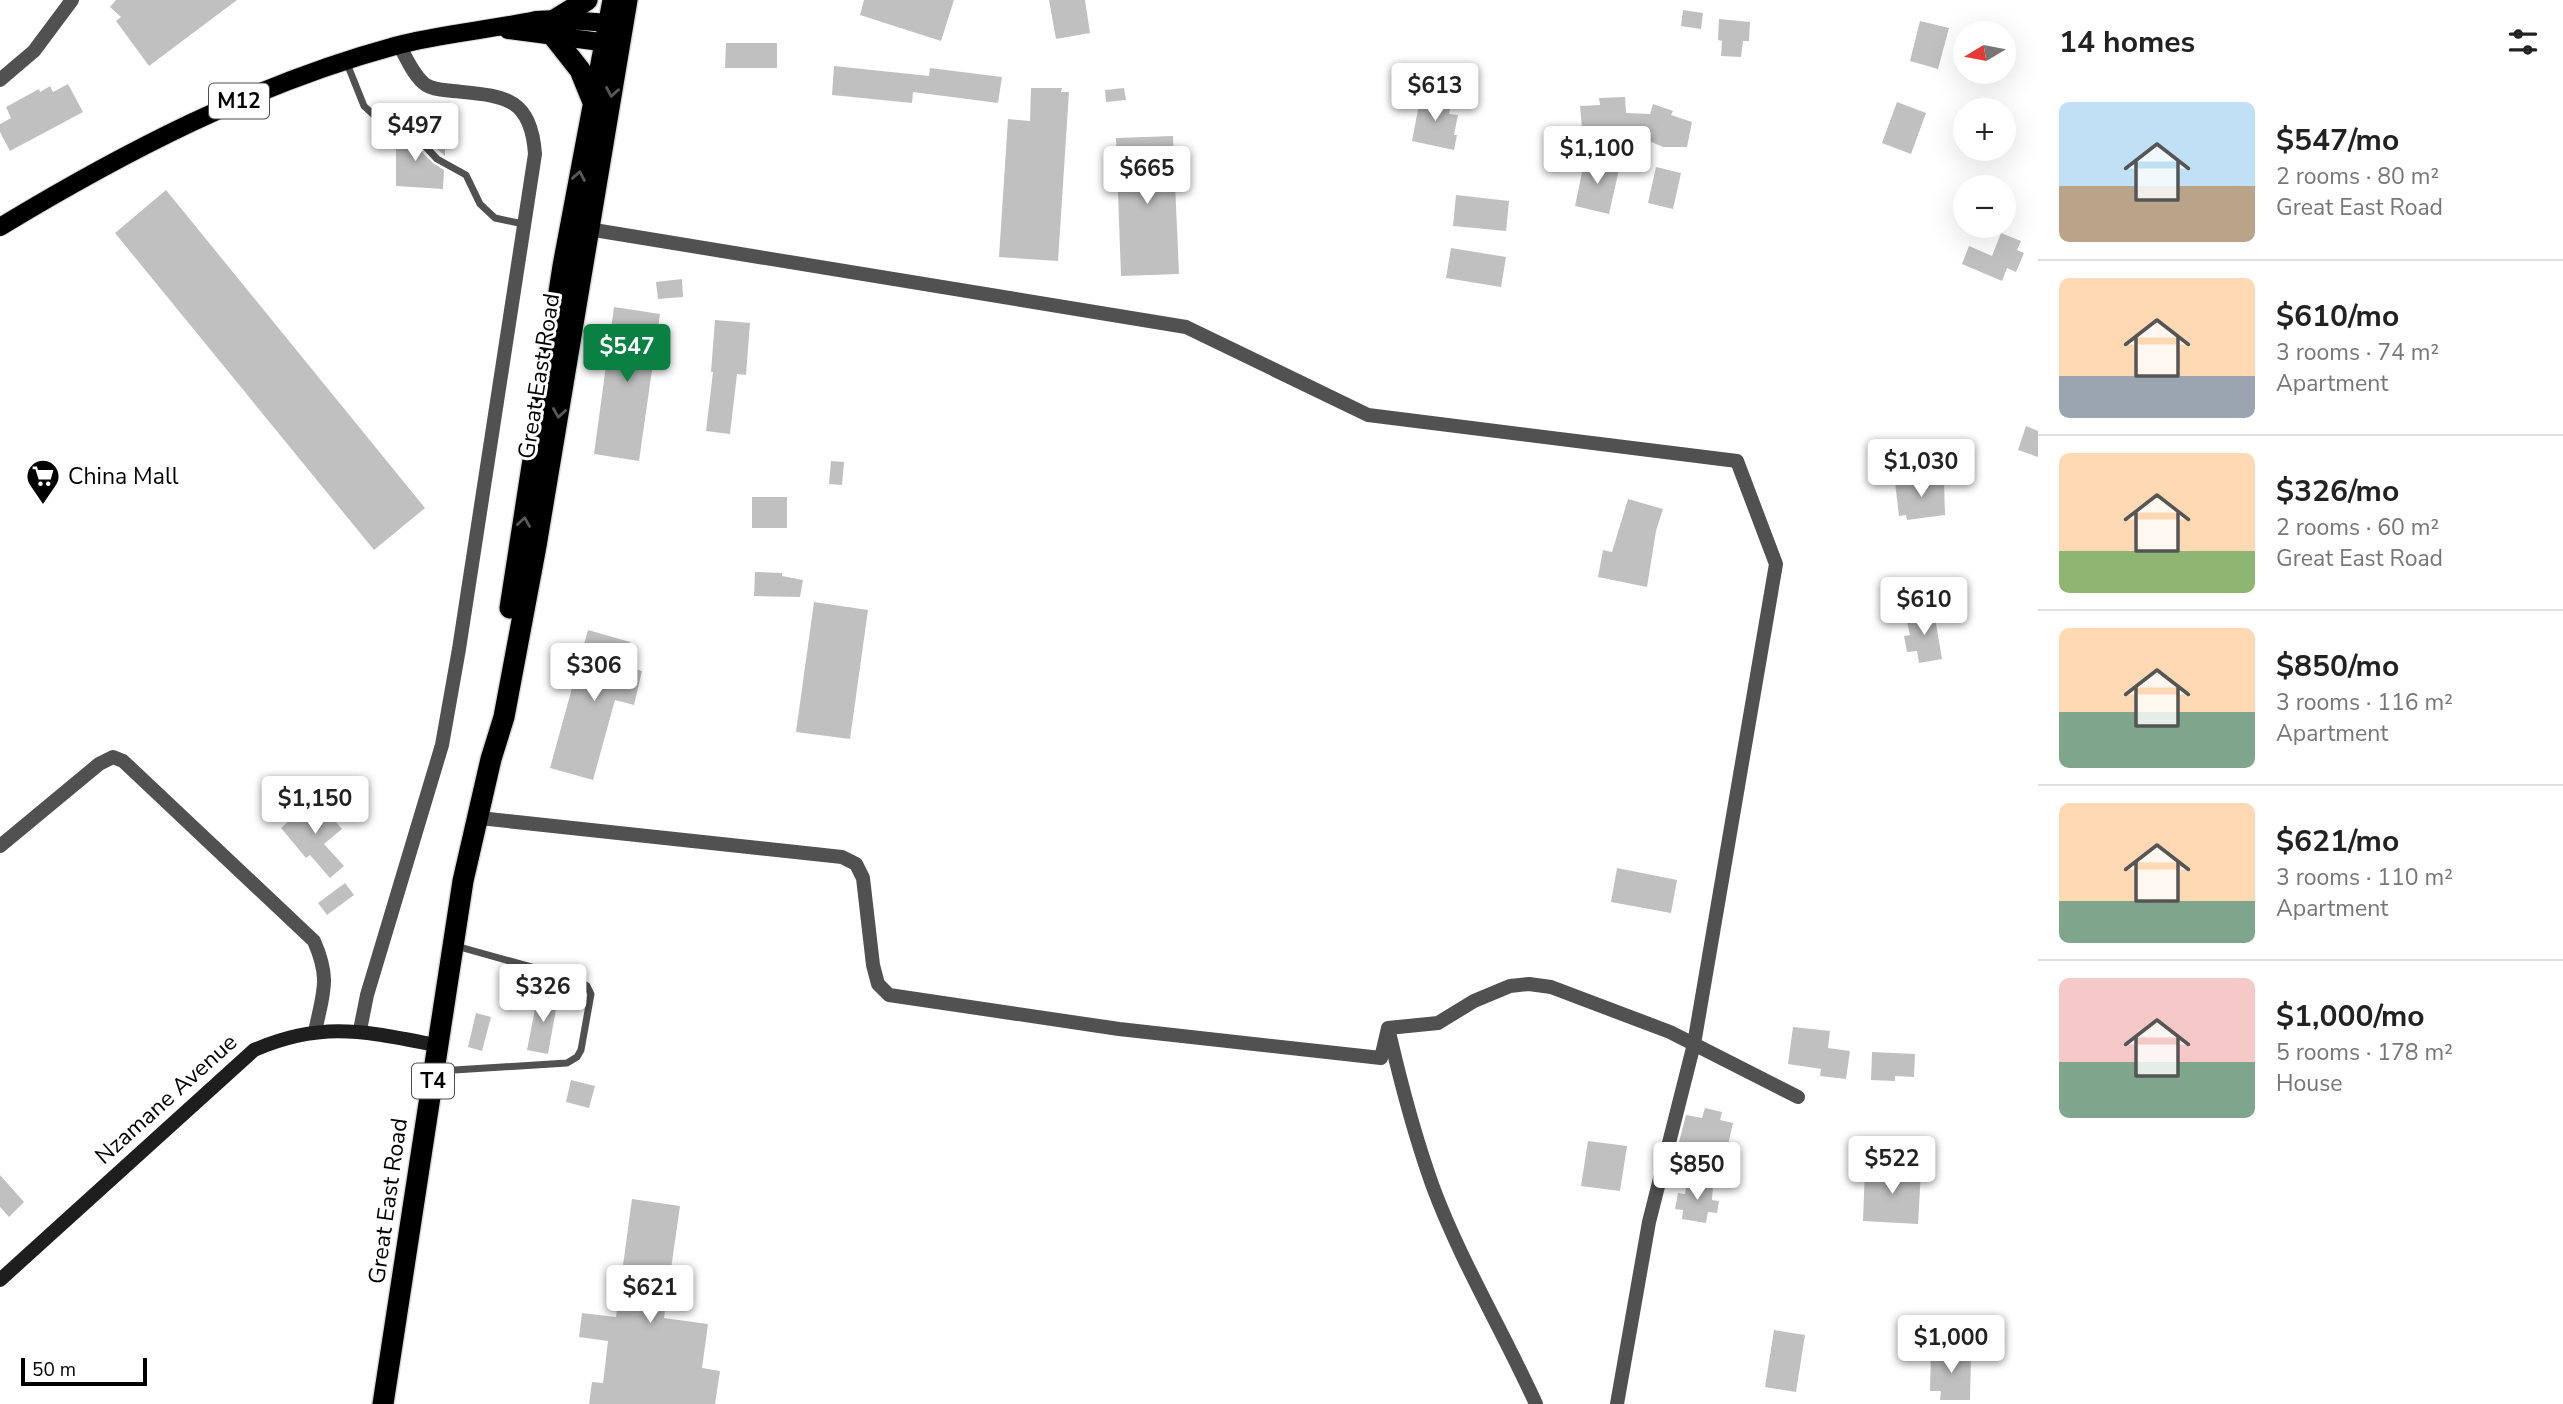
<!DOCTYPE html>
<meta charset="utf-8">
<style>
body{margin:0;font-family:"Nunito Sans",sans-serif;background:#f6f6f6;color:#222;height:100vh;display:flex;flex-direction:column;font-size:26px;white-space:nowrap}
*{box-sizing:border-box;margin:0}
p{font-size:23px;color:#767676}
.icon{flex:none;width:38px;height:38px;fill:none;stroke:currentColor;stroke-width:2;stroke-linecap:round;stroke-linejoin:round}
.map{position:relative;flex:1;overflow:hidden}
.details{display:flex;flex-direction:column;background:#fff;width:525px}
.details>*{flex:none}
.needle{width:46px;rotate:260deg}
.tools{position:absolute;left:1953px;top:21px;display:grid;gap:14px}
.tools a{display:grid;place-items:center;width:63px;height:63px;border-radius:50%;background:#fff;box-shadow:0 7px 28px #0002;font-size:35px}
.scale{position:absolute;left:21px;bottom:18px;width:126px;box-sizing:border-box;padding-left:7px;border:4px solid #000;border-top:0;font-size:19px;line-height:24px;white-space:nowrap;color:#000;-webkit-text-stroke:5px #fff;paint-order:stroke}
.price{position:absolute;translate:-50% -60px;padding:0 16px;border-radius:7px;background:#fff;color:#222;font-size:23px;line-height:46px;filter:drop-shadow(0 2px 4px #0008)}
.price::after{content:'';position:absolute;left:50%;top:42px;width:21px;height:16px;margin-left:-10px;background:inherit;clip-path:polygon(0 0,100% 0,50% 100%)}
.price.current{background:#0b8043;color:#fff}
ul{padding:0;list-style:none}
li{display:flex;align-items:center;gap:21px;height:175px;padding:0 21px}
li+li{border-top:2px solid #e0e0e0}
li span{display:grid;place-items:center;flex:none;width:196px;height:140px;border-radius:10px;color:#555}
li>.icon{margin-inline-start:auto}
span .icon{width:84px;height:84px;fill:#fffc;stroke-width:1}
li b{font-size:30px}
h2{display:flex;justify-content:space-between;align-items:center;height:84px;padding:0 21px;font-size:30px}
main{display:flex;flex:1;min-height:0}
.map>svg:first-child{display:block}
.building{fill:#c0c0c0}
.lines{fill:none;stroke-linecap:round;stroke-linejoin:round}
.primary-casing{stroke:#dbdbdb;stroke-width:20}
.highway-casing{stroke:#dbdbdb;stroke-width:24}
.lane{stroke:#515151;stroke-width:7}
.street{stroke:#515151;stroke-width:14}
.secondary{stroke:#1e1e1e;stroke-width:14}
.primary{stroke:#000;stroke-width:18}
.highway{stroke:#000;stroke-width:21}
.oneway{stroke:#595959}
.labels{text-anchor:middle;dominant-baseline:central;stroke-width:6;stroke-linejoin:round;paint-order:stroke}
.shield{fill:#fff;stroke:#4c4c4c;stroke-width:2}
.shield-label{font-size:21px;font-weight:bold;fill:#000}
.street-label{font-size:23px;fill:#000;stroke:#fff}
.poi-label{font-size:23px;fill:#000;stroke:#fff;text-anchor:start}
</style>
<main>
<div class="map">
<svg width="2038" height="1404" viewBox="0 0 2038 1404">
<rect width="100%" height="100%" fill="#fff"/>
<path class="building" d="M 116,0 L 237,0 L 149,66 L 116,21 L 121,17 L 110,7 Z
M 864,0 L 954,0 L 941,41 L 860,15 Z
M 1049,0 L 1085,0 L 1090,33 L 1056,39 Z
M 1683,10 L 1703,13 L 1701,29 L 1681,26 Z
M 1719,19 L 1750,22 L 1749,41 L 1743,41 L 1741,57 L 1721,56 L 1722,41 L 1718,40 Z
M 1920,21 L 1949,28 L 1938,69 L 1910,61 Z
M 726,43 L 777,43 L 777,68 L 725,68 Z
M 834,66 L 929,76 L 930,68 L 1002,77 L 998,103 L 913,92 L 912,103 L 832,95 Z
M 68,84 L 83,112 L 10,151 L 0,132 L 0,124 L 11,118 L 6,107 L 39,89 L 40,92 L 50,86 L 53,92 Z
M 1031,88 L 1062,88 L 1061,92 L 1069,92 L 1058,261 L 999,257 L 1008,119 L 1030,121 Z
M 1124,88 L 1126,100 L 1106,102 L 1105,90 Z
M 1421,94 L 1452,101 L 1449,114 L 1458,115 L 1454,135 L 1457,135 L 1454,150 L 1412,141 Z
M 1625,97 L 1626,113 L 1650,114 L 1653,104 L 1673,111 L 1671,115 L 1692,122 L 1687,147 L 1663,147 L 1633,134 L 1609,136 L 1609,126 L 1582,127 L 1580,106 L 1600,105 L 1599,98 Z
M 1897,102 L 1926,113 L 1911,154 L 1882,143 Z
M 396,127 L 418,128 L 419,149 L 433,163 L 444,170 L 443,189 L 396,186 Z
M 432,129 L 454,131 L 453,148 L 445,147 L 445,156 L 430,143 Z
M 1173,136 L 1179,274 L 1121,276 L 1116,138 Z
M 1585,158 L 1620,165 L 1609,214 L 1575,206 Z
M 1656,167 L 1681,173 L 1673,209 L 1648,203 Z
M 166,190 L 425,508 L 374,550 L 115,233 Z
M 1456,195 L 1509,201 L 1506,231 L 1453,226 Z
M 2001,233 L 2021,241 L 2017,250 L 2024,253 L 2016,272 L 2007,268 L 2002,281 L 1962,264 L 1969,246 L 1992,256 Z
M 1451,248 L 1506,257 L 1501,287 L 1446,278 Z
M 682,279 L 683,297 L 658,299 L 656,282 Z
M 614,307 L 660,314 L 639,461 L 594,454 Z
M 715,320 L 750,323 L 746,375 L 737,374 L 730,434 L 706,431 L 713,372 L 711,372 Z
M 2026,426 L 2038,431 L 2038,457 L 2018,450 Z
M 831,461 L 844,462 L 842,485 L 829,484 Z
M 1914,480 L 1915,483 L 1944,480 L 1945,515 L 1907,520 L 1906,515 L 1899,516 L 1895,482 Z
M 752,497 L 787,497 L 787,528 L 752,528 Z
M 1628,499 L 1663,509 L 1656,531 L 1647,587 L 1598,577 L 1603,550 L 1612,552 Z
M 755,572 L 782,573 L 782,576 L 803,580 L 800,597 L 754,596 Z
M 814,602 L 868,610 L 850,739 L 796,732 Z
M 1934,612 L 1942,659 L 1919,663 L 1917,651 L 1907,652 L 1904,636 L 1910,635 L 1906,617 Z
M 588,630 L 630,642 L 624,666 L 642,671 L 634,705 L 615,700 L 593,780 L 550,768 Z
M 315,798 L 342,829 L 324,844 L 344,866 L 330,878 L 310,855 L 306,858 L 281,828 Z
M 1617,868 L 1677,880 L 1671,913 L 1611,902 Z
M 345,883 L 354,895 L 327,915 L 318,903 Z
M 538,994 L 558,998 L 548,1054 L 527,1050 Z
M 476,1013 L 491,1017 L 482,1051 L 468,1047 Z
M 1793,1027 L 1830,1031 L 1828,1048 L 1850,1051 L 1846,1079 L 1820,1076 L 1821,1069 L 1788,1064 Z
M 1872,1052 L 1915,1054 L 1914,1077 L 1895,1076 L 1895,1081 L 1871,1080 Z
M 571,1080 L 595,1086 L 589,1108 L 566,1102 Z
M 1705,1108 L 1722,1112 L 1720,1120 L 1733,1123 L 1726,1154 L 1679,1142 L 1686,1115 L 1702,1118 Z
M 1588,1141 L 1627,1146 L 1620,1191 L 1581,1186 Z
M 1865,1168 L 1921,1171 L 1918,1224 L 1863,1221 Z
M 0,1175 L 24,1202 L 9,1217 L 0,1207 Z
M 1687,1182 L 1713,1186 L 1712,1200 L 1719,1201 L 1717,1213 L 1708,1212 L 1706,1223 L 1682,1219 L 1683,1210 L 1675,1209 L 1678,1193 L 1685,1194 Z
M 632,1199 L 680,1206 L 664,1318 L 708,1324 L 702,1368 L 720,1371 L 715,1404 L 589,1404 L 592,1382 L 603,1383 L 608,1341 L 579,1337 L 582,1313 L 616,1317 Z
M 1774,1330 L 1805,1335 L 1796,1392 L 1765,1387 Z
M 1931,1352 L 1971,1353 L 1970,1400 L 1940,1400 L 1941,1391 L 1930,1391 Z"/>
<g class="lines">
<defs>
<path id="primary" d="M 508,30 L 616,44
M 0,227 C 124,152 255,84 395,46 C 439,34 490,30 536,20 L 556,19 L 621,24"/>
<path id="highway" d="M 556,19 L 587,0
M 554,37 L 580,70 L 593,102
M 510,608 L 563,266 L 613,0
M 383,1404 L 463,881 L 491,759 L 504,717 L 536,546 L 627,0"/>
</defs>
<use href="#primary" class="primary-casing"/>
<use href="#highway" class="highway-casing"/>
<path class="lane" d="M 346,61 L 364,106 L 377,118 L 404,116 L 418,118 L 426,129 L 424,145 L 437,159 L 466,175 L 480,204 L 495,218 L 523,224
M 438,1071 L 567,1063 L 577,1057 L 581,1050 L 591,994 L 587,986 L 578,980 L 456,946"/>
<path class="street" d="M 0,80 L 34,51 L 72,0
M 582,228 L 1186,327 L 1368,415 L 1737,461 L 1776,564 L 1694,1044 L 1649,1222 L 1617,1404
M 479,818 L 842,857 L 856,864 L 863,878 L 873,965 L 878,984 L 889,995 L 1119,1029 L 1381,1058 L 1388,1028
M 0,846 L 99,764 L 113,757 L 123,761 L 314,941 C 331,980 323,992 315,1032
M 1388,1028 L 1438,1023 L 1474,1001 L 1510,986 L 1529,984 L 1551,987 L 1670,1032 L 1798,1097
M 360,1030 L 367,995 L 442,745 L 459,649 L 535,154 C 531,95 502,96 453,91 C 444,90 434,90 426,85 C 414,77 406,57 399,45
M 1389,1032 C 1401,1084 1415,1137 1433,1187 C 1461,1262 1503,1331 1536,1404"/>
<path class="secondary" d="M 0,1280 L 254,1050 C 323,1020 367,1032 437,1045"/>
<use href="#primary" class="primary"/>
<use href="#highway" class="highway"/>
</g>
<defs><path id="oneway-chevron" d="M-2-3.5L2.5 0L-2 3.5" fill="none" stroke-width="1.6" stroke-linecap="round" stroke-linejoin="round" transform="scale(1.75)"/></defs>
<g class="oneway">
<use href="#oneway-chevron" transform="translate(612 92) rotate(100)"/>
<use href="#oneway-chevron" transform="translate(579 176) rotate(-80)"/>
<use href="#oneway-chevron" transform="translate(559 413) rotate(99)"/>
<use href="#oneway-chevron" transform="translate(524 522) rotate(-81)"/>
</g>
<defs>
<symbol id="supermarket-pin" viewBox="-11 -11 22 30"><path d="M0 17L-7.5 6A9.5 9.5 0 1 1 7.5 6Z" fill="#000" stroke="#fff"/><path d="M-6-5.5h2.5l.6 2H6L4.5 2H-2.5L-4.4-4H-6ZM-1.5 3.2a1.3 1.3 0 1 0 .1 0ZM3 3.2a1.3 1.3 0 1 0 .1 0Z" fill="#fff"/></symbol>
</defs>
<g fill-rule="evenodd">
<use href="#supermarket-pin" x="24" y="457" width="38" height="52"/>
</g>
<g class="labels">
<g class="shield">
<rect x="209" y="83.5" width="60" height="35" rx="5"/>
<rect x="412" y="1063.5" width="42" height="35" rx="5"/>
</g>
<g class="shield-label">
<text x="239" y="101">M12</text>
<text x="433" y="1081">T4</text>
</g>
<g class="street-label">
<text transform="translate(539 376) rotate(-81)">Great East Road</text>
<text transform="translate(166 1099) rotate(-42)">Nzamane Avenue</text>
<text transform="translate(388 1201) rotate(-82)">Great East Road</text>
</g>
<g class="poi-label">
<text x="68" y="476">China Mall</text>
</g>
</g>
</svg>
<div class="tools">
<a><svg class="needle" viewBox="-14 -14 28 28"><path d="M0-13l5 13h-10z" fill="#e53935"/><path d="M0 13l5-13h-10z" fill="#767676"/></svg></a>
<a>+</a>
<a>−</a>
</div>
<div class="scale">50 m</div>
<b class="price" style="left:1435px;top:123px">$613</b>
<b class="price" style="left:415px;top:163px">$497</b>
<b class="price" style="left:1597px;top:186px">$1,100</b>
<b class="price" style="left:1147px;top:206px">$665</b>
<b class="price current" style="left:627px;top:384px">$547</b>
<b class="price" style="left:1921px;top:499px">$1,030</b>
<b class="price" style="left:1924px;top:637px">$610</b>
<b class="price" style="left:594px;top:703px">$306</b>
<b class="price" style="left:315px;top:836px">$1,150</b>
<b class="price" style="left:543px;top:1024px">$326</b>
<b class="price" style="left:1892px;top:1196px">$522</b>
<b class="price" style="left:1697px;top:1202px">$850</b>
<b class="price" style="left:650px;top:1325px">$621</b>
<b class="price" style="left:1951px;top:1375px">$1,000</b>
</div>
<section class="details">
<h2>14 homes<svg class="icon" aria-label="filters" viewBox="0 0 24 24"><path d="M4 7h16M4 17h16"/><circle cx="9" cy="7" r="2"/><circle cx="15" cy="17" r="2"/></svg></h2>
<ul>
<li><span style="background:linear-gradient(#bfe0f5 60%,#b9a48a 0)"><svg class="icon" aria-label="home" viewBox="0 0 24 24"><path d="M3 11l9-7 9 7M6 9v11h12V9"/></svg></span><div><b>$547/mo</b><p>2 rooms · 80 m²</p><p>Great East Road</p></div></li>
<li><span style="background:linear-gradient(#ffd9b3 70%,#9aa5b1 0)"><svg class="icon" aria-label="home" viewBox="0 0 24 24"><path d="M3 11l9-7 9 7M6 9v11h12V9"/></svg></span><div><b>$610/mo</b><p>3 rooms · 74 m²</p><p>Apartment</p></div></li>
<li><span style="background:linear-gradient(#ffd9b3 70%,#8fb573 0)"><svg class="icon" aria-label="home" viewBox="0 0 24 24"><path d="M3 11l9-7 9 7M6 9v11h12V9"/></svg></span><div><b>$326/mo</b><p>2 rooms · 60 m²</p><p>Great East Road</p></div></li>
<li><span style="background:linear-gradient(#ffd9b3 60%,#7fa58c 0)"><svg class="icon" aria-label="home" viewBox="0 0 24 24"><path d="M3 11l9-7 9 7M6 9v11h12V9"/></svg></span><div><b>$850/mo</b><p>3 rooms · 116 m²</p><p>Apartment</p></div></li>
<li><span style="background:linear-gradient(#ffd9b3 70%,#7fa58c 0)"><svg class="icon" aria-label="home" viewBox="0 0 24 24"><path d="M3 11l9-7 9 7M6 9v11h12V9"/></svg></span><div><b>$621/mo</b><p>3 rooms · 110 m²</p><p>Apartment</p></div></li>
<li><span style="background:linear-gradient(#f6c9c9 60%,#7fa58c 0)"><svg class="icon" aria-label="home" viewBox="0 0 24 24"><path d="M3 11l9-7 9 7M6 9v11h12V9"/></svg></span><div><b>$1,000/mo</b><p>5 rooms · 178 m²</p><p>House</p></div></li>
</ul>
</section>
</main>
